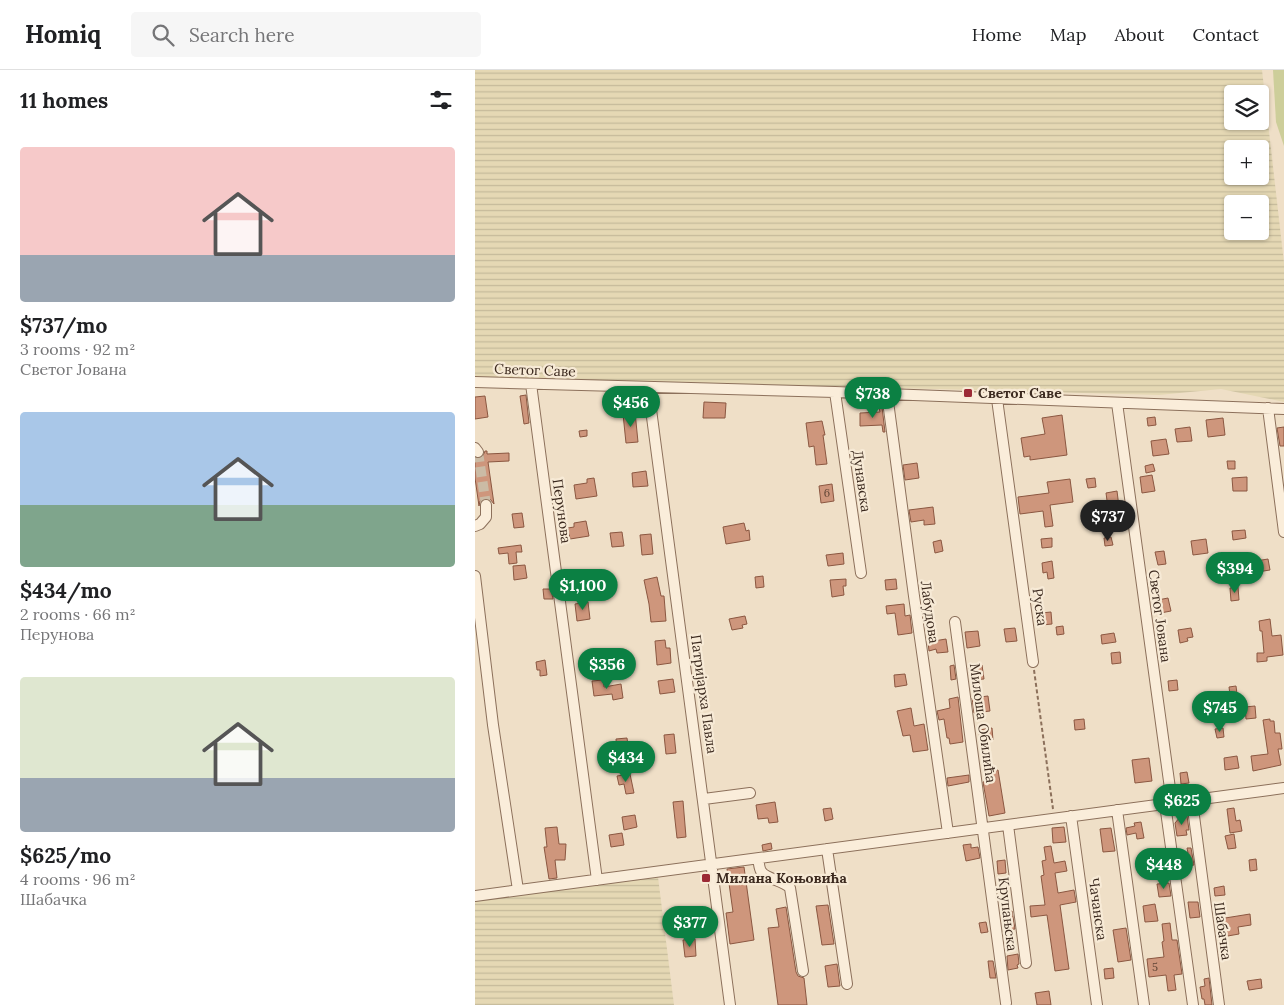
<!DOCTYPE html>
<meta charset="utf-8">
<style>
body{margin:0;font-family:Lora,serif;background:#f6f6f6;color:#202124;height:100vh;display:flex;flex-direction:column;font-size:19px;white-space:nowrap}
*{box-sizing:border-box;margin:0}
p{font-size:16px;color:#757577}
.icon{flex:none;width:28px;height:28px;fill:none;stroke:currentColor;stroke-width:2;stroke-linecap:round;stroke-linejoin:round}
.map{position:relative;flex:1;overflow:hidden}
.panel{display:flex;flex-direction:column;background:#fff;width:475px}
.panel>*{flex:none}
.buttons{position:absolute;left:749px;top:15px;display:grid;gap:10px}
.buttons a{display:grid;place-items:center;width:45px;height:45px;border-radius:5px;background:#fff;box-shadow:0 1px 4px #0004;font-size:25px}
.price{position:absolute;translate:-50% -42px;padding:0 11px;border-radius:18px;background:#0b8043;color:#fff;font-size:16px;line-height:32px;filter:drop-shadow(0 1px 2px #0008)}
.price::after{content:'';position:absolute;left:50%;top:30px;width:15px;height:11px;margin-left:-8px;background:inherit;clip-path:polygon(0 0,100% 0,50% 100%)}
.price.current{background:#222;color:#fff}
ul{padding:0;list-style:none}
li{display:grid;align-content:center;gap:10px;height:265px;padding:0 20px}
li span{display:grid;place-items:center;height:155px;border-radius:5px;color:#555}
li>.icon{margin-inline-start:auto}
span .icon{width:90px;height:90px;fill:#fffc;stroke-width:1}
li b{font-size:21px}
h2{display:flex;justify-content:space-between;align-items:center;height:60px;padding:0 20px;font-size:21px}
header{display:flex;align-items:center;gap:30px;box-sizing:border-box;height:70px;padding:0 25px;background:#fff;border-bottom:1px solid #e0e0e0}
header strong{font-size:24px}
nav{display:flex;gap:28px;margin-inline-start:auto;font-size:18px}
.search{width:350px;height:45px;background:#f6f6f6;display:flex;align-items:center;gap:12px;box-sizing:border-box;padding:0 18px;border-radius:5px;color:#757577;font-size:19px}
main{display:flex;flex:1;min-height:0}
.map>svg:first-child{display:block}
.farmland{fill:url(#farmland-rules);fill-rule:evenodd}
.green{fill:#cdce9a}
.building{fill:#ce967c;stroke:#8b5741}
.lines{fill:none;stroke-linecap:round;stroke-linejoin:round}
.minor-tunnel{stroke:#cbbba5;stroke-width:10;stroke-dasharray:10 5;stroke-linecap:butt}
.minor-casing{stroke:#8c705b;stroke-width:12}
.path{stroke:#8c705b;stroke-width:2;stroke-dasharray:4 2.5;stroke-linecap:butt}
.minor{stroke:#faedda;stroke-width:10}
.poi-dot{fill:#9c2a36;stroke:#f7ead6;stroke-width:2}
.labels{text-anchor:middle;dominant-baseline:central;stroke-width:4.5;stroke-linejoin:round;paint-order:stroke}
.number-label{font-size:11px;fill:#604536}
.street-label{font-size:14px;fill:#3c2a1f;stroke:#f7ead6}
.poi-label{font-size:14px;font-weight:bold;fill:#3c2a1f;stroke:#f7ead6;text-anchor:start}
</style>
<header>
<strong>Homiq</strong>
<div class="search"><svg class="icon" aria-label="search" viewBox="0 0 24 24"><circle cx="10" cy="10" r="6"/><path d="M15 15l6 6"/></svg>Search here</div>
<nav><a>Home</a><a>Map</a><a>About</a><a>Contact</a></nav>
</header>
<main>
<section class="panel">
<h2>11 homes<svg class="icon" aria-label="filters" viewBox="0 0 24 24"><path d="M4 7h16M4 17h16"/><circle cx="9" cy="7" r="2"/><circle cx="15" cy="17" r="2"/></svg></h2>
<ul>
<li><span style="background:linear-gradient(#f6c9c9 70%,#9aa5b1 0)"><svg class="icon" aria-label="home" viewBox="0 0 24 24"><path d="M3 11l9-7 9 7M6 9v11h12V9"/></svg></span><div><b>$737/mo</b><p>3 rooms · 92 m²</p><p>Светог Јована</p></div></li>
<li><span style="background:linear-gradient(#a9c7e8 60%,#7fa58c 0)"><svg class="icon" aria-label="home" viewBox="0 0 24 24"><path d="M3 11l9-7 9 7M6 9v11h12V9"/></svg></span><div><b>$434/mo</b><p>2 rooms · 66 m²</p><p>Перунова</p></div></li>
<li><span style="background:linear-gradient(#dfe7d0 65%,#9aa5b1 0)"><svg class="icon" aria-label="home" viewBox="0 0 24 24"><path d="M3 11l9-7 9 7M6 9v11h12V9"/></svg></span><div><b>$625/mo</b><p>4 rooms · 96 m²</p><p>Шабачка</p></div></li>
</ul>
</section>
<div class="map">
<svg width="809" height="935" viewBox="0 0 809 935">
<defs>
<pattern id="farmland-rules" width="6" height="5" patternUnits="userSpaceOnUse" patternTransform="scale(1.25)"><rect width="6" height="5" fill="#e5d8b4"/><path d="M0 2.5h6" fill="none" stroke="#c5ba9a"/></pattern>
</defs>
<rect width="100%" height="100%" fill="#efdfc7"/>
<path class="farmland" d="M 0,0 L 787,0 L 809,193 L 809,332 L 746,319 L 684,325 L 0,307 ZM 758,24 L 785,24 L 785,51 L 758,51 ZM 758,79 L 785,79 L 785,106 L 758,106 ZM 758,134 L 785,134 L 785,161 L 758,161 Z
M 183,807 L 199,935 L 0,935 L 0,831 Z"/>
<path class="green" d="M 798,0 L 809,0 L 809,76 L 801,52 Z"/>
<path class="building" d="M 51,325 L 54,353 L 49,354 L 45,326 Z
M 10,326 L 13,347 L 0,349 L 0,327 Z
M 229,332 L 251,333 L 250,348 L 228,348 Z
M 407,337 L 410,362 L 408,362 L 407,355 L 385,356 L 385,343 L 405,342 L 404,338 Z
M 160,342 L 163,372 L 151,373 L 148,344 Z
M 587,345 L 592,385 L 555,390 L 555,386 L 549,387 L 546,368 L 570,364 L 567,348 Z
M 680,347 L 681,355 L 673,356 L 672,348 Z
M 748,348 L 750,365 L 733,367 L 731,350 Z
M 347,351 L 350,365 L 348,365 L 352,394 L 341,395 L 339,376 L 334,377 L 331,353 Z
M 715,357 L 717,371 L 702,372 L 700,359 Z
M 809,357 L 809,376 L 805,376 L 802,358 Z
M 112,360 L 112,366 L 105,367 L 104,361 Z
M 691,369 L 694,384 L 678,386 L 676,371 Z
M 10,381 L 12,381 L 12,384 L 34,383 L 34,391 L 13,392 L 19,434 L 15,429 L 11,428 L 5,431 L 4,436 L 0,408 L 0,388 L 7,388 Z
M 752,391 L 760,391 L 760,399 L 753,399 Z
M 442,393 L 444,408 L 430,410 L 428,395 Z
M 678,394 L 680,401 L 671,403 L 670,396 Z
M 171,401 L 173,416 L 158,417 L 157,403 Z
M 677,405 L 680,421 L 667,423 L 665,407 Z
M 772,407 L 772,421 L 758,421 L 757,408 Z
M 119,408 L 122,426 L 101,429 L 99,415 L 112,413 L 112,409 Z
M 620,408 L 621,417 L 613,418 L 611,409 Z
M 595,409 L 598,432 L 575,435 L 578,456 L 570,457 L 568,441 L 545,444 L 543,427 L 574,423 L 572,412 Z
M 357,414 L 359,431 L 346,433 L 344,416 Z
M 642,421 L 644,437 L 633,438 L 631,423 Z
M 458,437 L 460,454 L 449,455 L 449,450 L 436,452 L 434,440 Z
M 47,443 L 49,457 L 39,458 L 37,444 Z
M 111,451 L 114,466 L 95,469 L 93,458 L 99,457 L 99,453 Z
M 269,453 L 271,461 L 274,460 L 275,470 L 251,474 L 248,457 Z
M 770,460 L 771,468 L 758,470 L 757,461 Z
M 147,462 L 149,476 L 137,477 L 135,463 Z
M 176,464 L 178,484 L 167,485 L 165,465 Z
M 636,467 L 638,475 L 630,476 L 629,468 Z
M 577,468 L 577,477 L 567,478 L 566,469 Z
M 731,469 L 733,483 L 718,485 L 716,471 Z
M 466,470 L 468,481 L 460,483 L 458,472 Z
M 46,475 L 47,482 L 41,482 L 42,493 L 34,494 L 33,483 L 24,484 L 23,478 Z
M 689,481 L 691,494 L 683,495 L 680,482 Z
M 368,483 L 369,494 L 353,496 L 351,485 Z
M 793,489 L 795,500 L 782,502 L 781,491 Z
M 577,491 L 579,508 L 573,509 L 572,502 L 568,503 L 567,493 Z
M 50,495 L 52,508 L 39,510 L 38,496 Z
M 288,506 L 289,517 L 281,518 L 280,507 Z
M 182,507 L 186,526 L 189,526 L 191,551 L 176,552 L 174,534 L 169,510 Z
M 371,509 L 371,516 L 368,516 L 369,525 L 357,527 L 355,510 Z
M 421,509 L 422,519 L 411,520 L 410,510 Z
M 763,517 L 764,530 L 756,531 L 755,518 Z
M 68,519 L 76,519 L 78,529 L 69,529 Z
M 693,528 L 696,541 L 680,544 L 678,531 Z
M 113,532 L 115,549 L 102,551 L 100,534 Z
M 429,534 L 430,546 L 435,545 L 437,563 L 423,565 L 420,543 L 412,544 L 411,536 Z
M 576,542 L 577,554 L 567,555 L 566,543 Z
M 270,546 L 272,554 L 267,555 L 268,558 L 257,560 L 254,549 Z
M 795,549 L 797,566 L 806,565 L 808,585 L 792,587 L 792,591 L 782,592 L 782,583 L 789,583 L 787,561 L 785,561 L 784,551 Z
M 588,556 L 589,564 L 582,565 L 581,557 Z
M 540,558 L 542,571 L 531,572 L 529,559 Z
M 716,558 L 718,567 L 712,568 L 713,571 L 705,573 L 703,560 Z
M 503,561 L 505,576 L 492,578 L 490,562 Z
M 639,563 L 641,572 L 627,574 L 626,565 Z
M 471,569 L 473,582 L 462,583 L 461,579 L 454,581 L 453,572 Z
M 190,570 L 191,578 L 195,578 L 196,593 L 182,595 L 180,571 Z
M 645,582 L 646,593 L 637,594 L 636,583 Z
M 154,583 L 155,595 L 145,595 L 144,584 Z
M 121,589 L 122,597 L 110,599 L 109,591 Z
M 70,590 L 72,605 L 65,606 L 65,600 L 62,600 L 61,592 Z
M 479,595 L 481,609 L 476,610 L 475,596 Z
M 507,595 L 509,609 L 496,610 L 494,597 Z
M 430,604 L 432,615 L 420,617 L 419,605 Z
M 198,609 L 200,622 L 185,624 L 183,611 Z
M 128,610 L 129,617 L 146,614 L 148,628 L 138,630 L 137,624 L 119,626 L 117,611 Z
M 702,610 L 703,620 L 694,621 L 693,611 Z
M 761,616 L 762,624 L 755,625 L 754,617 Z
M 513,626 L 515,641 L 499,643 L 497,628 Z
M 483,627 L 488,672 L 475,674 L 474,668 L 472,668 L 469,649 L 464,650 L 462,641 L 475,638 L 474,629 Z
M 780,636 L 781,648 L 771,649 L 770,637 Z
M 436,638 L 439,656 L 449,654 L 453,680 L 438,682 L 435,665 L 428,666 L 422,641 Z
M 609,649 L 610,659 L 600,660 L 599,650 Z
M 795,649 L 795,651 L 799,651 L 800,663 L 805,663 L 807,679 L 803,679 L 806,695 L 778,701 L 776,686 L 793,684 L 788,650 Z
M 517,658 L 518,670 L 505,672 L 504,660 Z
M 748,658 L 749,667 L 742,668 L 740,659 Z
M 199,664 L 201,683 L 191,684 L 189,665 Z
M 152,668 L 154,683 L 142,684 L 141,669 Z
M 762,686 L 764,698 L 750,700 L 749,688 Z
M 674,688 L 677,711 L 660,713 L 657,690 Z
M 523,700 L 530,743 L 514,746 L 508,712 L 514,711 L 512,702 Z
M 712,702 L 714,713 L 706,714 L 705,703 Z
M 155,704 L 159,723 L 151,724 L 149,714 L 144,715 L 142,706 Z
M 494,705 L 494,712 L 473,716 L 472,708 Z
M 208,731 L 211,767 L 202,768 L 198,732 Z
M 300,732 L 303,752 L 294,753 L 293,748 L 283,749 L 281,735 Z
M 356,738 L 358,749 L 350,751 L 348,739 Z
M 759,738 L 761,751 L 765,750 L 767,761 L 755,763 L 752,739 Z
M 160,745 L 162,757 L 149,760 L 147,747 Z
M 712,746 L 714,760 L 711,760 L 712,765 L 702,766 L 700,753 L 705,747 Z
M 666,752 L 669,768 L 662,769 L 661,763 L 652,765 L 651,758 L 660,756 L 659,753 Z
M 82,757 L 84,774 L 91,774 L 90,790 L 80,790 L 82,808 L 74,809 L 69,777 L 72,777 L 70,758 Z
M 589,757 L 591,772 L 578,773 L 577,758 Z
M 636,758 L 640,781 L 628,782 L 625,759 Z
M 147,763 L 149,775 L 136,777 L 134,765 Z
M 759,764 L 761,778 L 753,779 L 750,766 Z
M 296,773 L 297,779 L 288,781 L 287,775 Z
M 496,774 L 496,778 L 503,777 L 505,788 L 491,791 L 488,775 Z
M 576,776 L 579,793 L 590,791 L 592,801 L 580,803 L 583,823 L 599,820 L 601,832 L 585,835 L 594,899 L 580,901 L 572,845 L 556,847 L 555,836 L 570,835 L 566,806 L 569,805 L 567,791 L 571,790 L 569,777 Z
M 712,778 L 716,778 L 719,795 L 713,796 L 711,783 L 713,783 Z
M 690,781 L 692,796 L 676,798 L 674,783 Z
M 781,789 L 782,800 L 775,801 L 774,790 Z
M 530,790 L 531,803 L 523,804 L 522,791 Z
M 269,797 L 279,870 L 255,874 L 251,843 L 258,842 L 252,799 Z
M 694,813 L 696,826 L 684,827 L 682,814 Z
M 749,816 L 750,825 L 740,826 L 739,818 Z
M 713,832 L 723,832 L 725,847 L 715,848 Z
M 680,834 L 683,851 L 670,852 L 668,836 Z
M 353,835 L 359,874 L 347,875 L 341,836 Z
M 311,837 L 321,902 L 323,906 L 329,908 L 332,935 L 303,935 L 293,858 L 304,857 L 301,839 Z
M 537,841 L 540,859 L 534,860 L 534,856 L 530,857 L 528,842 Z
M 775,844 L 776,855 L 763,857 L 764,864 L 747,867 L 744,849 Z
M 511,852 L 513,862 L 506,863 L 504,853 Z
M 695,853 L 697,870 L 702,870 L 707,904 L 699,905 L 701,920 L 693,921 L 691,905 L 674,907 L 672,889 L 689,887 L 687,872 L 689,871 L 687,854 Z
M 651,858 L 656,890 L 643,892 L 638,860 Z
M 220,869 L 221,886 L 210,887 L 208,870 Z
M 543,884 L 544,894 L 542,895 L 543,898 L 533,900 L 532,886 Z
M 513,891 L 518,891 L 521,908 L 515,908 Z
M 362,894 L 365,916 L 353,917 L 350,896 Z
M 638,898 L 639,908 L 630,909 L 629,899 Z
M 734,908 L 737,935 L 730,935 L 729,929 L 727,929 L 725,917 L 730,916 L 729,909 Z
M 786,909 L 787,918 L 774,920 L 772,911 Z
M 574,921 L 576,935 L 562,935 L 560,923 Z"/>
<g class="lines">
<path class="minor-tunnel" d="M 3,382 L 11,435"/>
<defs>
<path id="minor" d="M 0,312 L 360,322 L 809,339
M 56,314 L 122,810
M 173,317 L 255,935
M 360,322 L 386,503
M 412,324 L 439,526 L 473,763
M 522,329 L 558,592
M 642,333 L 697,733
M 793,338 L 809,462
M 0,378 L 3,382
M 0,456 L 5,454 L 11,447 L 11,435
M 0,506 L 18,655 L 43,820
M 480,552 L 531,933
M 229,729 L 275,723
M 717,731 L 744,935
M 690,734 L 718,935
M 642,740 L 669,935
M 596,746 L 622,935
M 533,755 L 551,893
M 352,779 L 372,914
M 283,789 C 284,792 284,798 286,801 C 290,809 308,810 315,818 L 328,901
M 0,826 L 809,718"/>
</defs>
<use href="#minor" class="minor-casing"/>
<path class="path" d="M 559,600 L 578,739"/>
<use href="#minor" class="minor"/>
</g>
<g class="poi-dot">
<rect x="488" y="318" width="10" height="10" rx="2.5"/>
<rect x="226" y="803" width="10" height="10" rx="2.5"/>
</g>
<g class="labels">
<g class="number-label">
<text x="352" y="423">6</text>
<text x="680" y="897">5</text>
</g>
<g class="street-label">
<text transform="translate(60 300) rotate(2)">Светог Саве</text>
<text transform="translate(387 411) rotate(82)">Дунавска</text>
<text transform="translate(87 441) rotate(82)">Перунова</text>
<text transform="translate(565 537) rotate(82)">Руска</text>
<text transform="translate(455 542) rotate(82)">Лабудова</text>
<text transform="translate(685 546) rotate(82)">Светог Јована</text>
<text transform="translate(229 624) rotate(82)">Патријарха Павла</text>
<text transform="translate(508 653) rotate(82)">Милоша Обилића</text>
<text transform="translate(623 839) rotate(82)">Чачанска</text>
<text transform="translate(533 844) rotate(83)">Крупањска</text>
<text transform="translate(748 861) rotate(82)">Шабачка</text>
</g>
<g class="poi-label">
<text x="503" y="323">Светог Саве</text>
<text x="241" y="808">Милана Коњовића</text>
</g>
</g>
</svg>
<div class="buttons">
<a><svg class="icon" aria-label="layers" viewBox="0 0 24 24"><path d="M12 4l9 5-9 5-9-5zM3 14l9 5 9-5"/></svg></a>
<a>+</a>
<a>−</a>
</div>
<b class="price" style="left:398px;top:349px">$738</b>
<b class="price" style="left:156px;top:358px">$456</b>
<b class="price current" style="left:633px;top:472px">$737</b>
<b class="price" style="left:760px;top:524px">$394</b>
<b class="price" style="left:108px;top:541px">$1,100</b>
<b class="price" style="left:132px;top:620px">$356</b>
<b class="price" style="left:745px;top:663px">$745</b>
<b class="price" style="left:151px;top:713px">$434</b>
<b class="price" style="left:707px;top:756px">$625</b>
<b class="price" style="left:689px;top:820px">$448</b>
<b class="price" style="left:215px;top:878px">$377</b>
</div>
</main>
